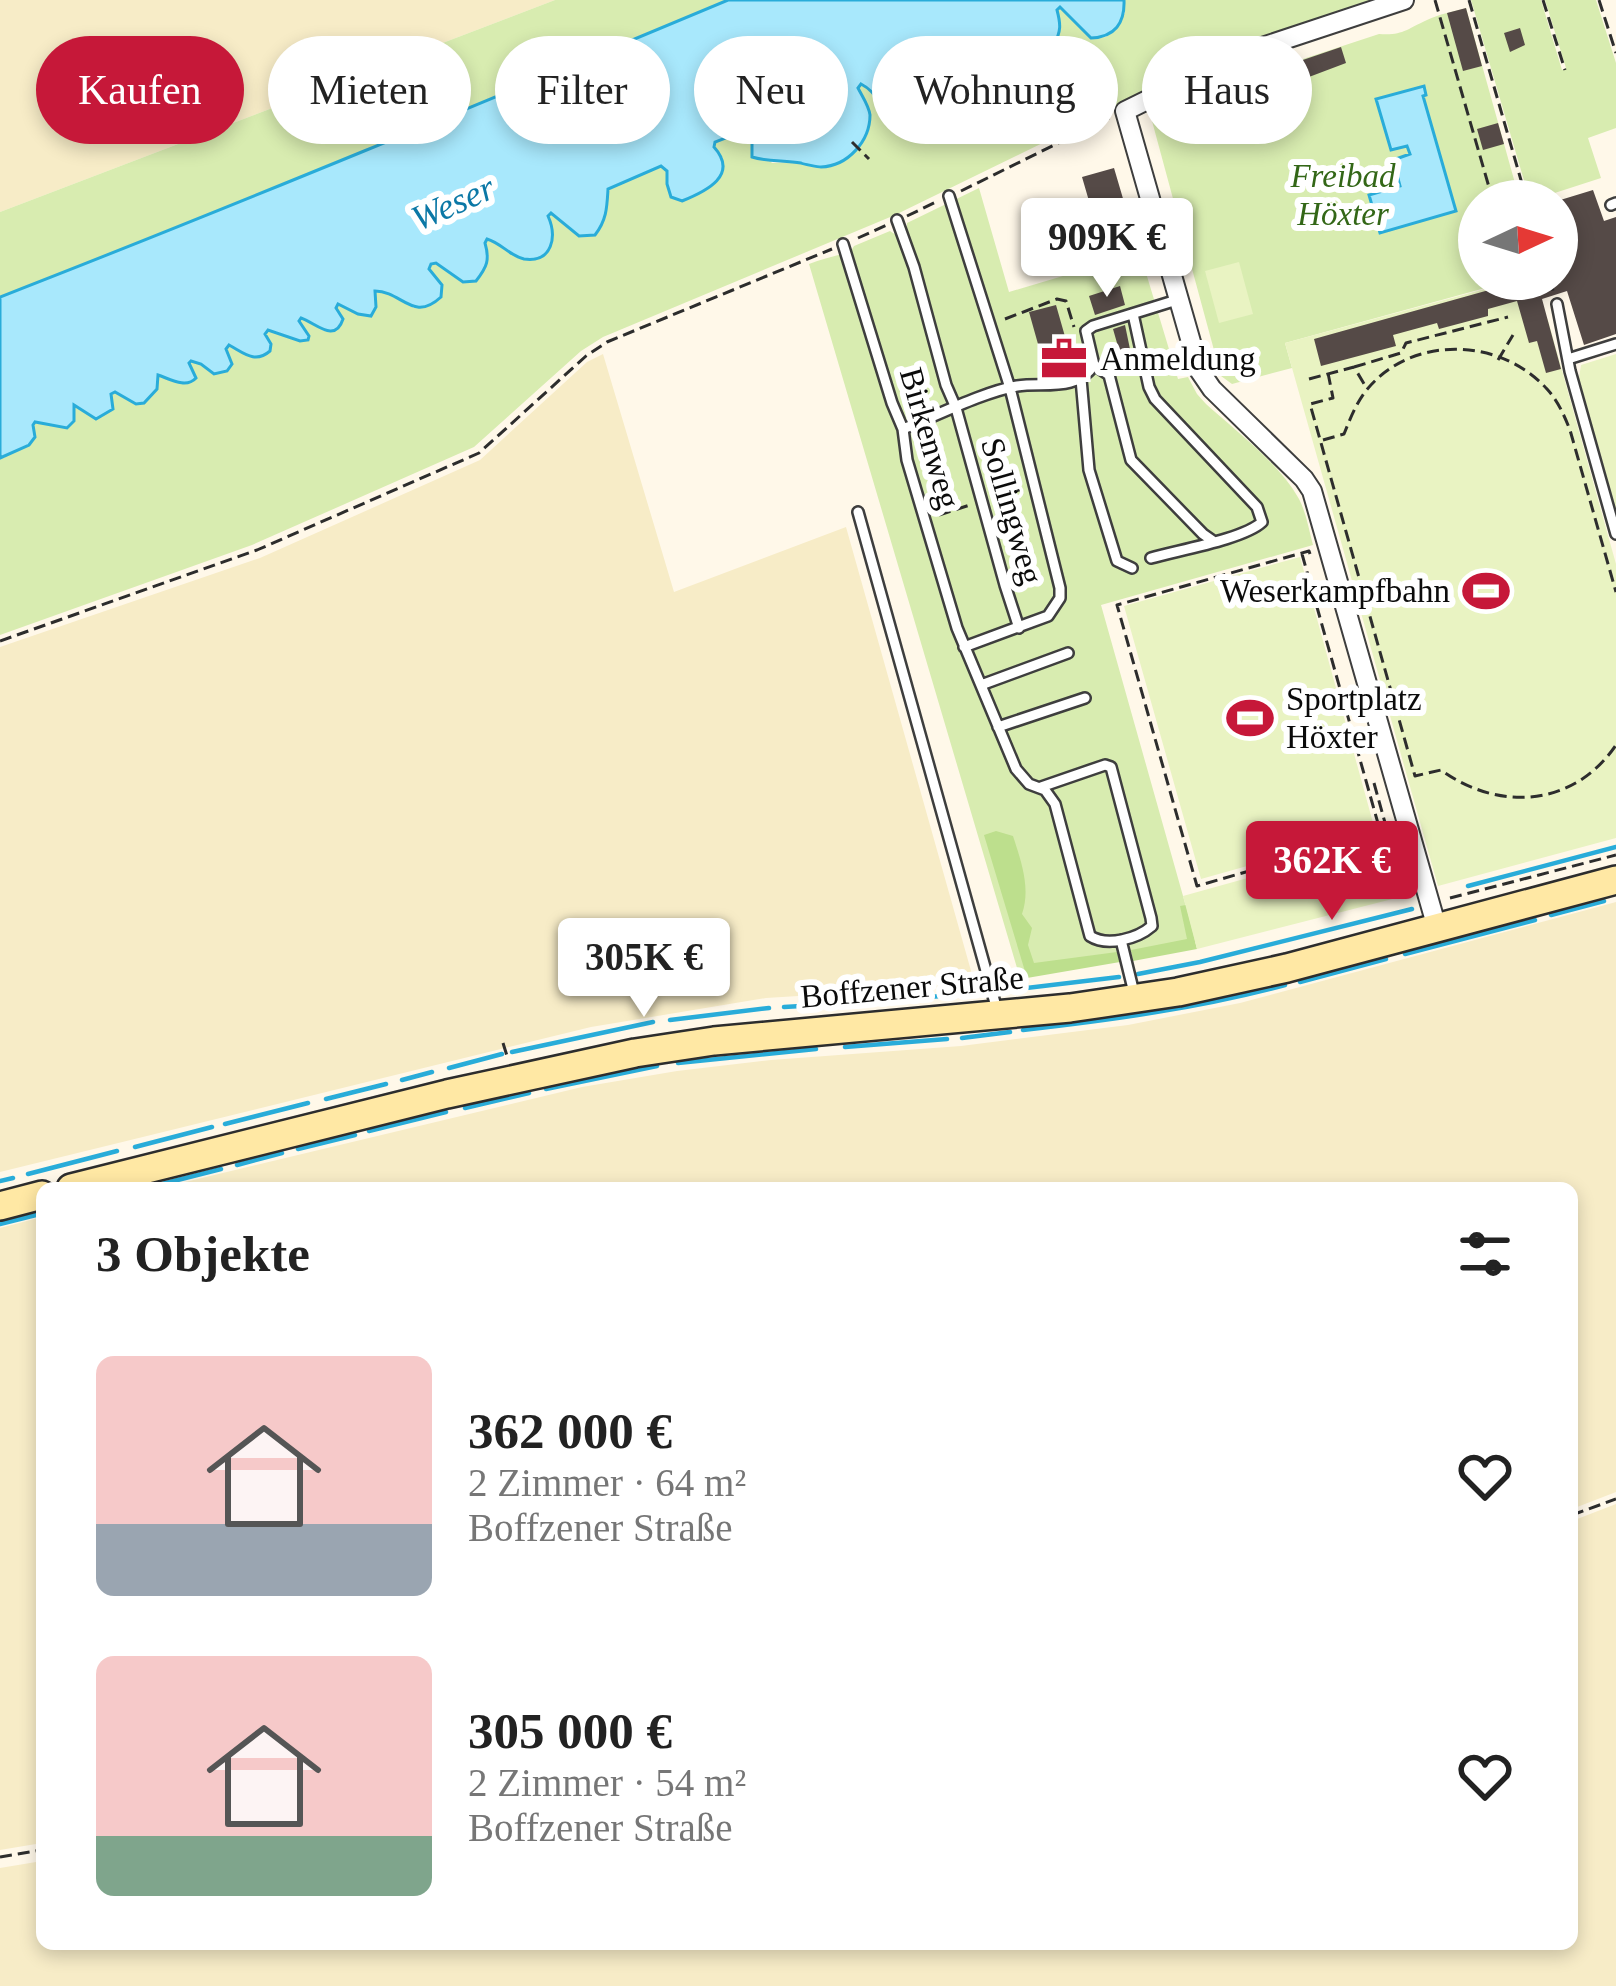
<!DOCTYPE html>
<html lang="de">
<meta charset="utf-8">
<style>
body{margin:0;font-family:"Times New Roman",serif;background:#f6f6f6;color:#222;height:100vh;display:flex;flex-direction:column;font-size:45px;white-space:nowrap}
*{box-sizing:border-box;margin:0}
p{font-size:39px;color:#767676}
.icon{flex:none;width:66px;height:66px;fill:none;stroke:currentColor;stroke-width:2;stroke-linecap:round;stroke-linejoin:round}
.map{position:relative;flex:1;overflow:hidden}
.panel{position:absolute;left:36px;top:1182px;width:1542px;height:768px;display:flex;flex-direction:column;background:#fff;border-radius:18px;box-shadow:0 6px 18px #0003}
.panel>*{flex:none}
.top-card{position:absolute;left:36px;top:36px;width:1545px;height:108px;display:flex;gap:24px}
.needle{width:78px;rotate:86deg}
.fabs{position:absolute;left:1458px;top:180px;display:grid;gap:24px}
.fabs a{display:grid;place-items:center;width:120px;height:120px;border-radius:50%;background:#fff;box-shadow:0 6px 18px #0003;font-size:60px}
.price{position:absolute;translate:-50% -102px;padding:0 27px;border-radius:12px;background:#fff;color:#222;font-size:39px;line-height:78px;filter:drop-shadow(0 3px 6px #0008)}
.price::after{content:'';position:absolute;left:50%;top:72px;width:36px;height:27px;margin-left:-18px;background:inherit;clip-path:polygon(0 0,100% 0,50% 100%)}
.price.current{background:#c61839;color:#fff}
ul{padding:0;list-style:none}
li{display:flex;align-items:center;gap:36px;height:300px;padding:0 60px}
li span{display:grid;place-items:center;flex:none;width:336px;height:240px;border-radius:18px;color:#555}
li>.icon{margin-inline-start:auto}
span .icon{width:144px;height:144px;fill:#fffc;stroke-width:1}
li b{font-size:51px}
h2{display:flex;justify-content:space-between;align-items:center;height:144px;padding:0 60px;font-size:51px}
.tag{padding:0 42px;border-radius:54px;background:#fff;box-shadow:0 6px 18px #0003;font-size:42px;line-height:108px}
.tag.current{background:#c61839;color:#fff}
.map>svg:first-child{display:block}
.farmland{fill:#f7ecc7}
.green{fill:#d8ecb0}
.forest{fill:#bddf8d}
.pitch{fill:#e9f3c2}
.water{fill:#a8e8fc;stroke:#29acd9;stroke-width:3}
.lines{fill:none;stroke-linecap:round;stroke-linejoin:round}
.stream{stroke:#29acd9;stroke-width:4.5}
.building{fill:#554a47}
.lane-casing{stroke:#3e3e3e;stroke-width:14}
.street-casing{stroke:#3e3e3e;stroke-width:22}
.secondary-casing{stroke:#2d2d2d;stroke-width:32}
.path{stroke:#2d2d2d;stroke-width:3;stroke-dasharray:12 6;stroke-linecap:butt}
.lane{stroke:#fff;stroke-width:9}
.street{stroke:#fff;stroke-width:18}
.secondary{stroke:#ffe8a4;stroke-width:27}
.labels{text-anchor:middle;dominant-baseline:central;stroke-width:12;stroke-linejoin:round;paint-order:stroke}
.park-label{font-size:33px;font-style:italic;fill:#336717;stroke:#fff}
.poi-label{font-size:33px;fill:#0b0b0b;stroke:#fff;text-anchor:start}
.street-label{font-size:33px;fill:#0b0b0b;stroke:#fff}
.water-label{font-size:36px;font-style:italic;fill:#0b78a6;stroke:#fff}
</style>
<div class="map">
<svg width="1616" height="1986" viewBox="0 0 1616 1986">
<rect width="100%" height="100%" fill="#fff8e9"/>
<path class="farmland" d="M 0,0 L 555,0 L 0,212 Z
M 603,354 L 674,592 L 846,527 L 975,985 L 766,998 L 591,1027 L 0,1172 L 0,647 L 260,558 L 480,460 L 587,362 Z
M 1616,902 L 1616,1492 L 1572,1509 L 1572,1188 L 160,1188 L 582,1087 L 677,1071 L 771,1060 L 961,1046 L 1128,1025 L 1240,1003 Z
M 42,1217 L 42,1843 L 0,1850 L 0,1228 Z
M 1616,1504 L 1616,1986 L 0,1986 L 0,1868 L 42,1861 L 42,1944 L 1572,1944 L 1572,1521 Z"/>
<path class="green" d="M 555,0 L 728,0 C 486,101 244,202 0,297 L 0,212 Z
M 1124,0 L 1381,0 L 1237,48 L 895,215 L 603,337 L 581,351 L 474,447 L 252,545 L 0,635 L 0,458 L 4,458 L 35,422 L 45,425 L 74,405 L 115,392 L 136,404 L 157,375 L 185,384 L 191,361 L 201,364 L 214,374 L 229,345 L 253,358 L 268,330 L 300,341 L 298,321 L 301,318 L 324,331 L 342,319 L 335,307 L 338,304 L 358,314 L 376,307 L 374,291 L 382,289 L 414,308 L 431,264 L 435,263 L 464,282 L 476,281 L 489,257 L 485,243 L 487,239 C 513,244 512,264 544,256 L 548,216 L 552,213 L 579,236 L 595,235 C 607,220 607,206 608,189 L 661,166 L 667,170 L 667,184 L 723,158 L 713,147 L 715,142 L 794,111 L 798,121 L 752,142 L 772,163 L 794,162 L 820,167 L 866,138 L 865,128 L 870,119 L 857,88 L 861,83 L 872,90 L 891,115 L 924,67 L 924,61 L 929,58 L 933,59 L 949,79 L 1054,45 C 1061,31 1061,25 1057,10 L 1060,6 L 1092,38 L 1106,37 L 1125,13 Z
M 1471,0 L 1541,0 L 1562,70 L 1566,68 L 1545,0 L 1596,0 L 1616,63 L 1616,128 L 1588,138 L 1601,178 L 1530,201 Z
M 1466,8 L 1520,201 L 1479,201 L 1479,279 L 1518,279 L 1285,343 L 1292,368 L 1232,384 L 1221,376 L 1152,121 L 1307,71 L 1303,59 L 1379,34 C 1402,36 1407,29 1427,20 C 1439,14 1453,12 1466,8 Z
M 979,188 L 1009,292 L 1140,253 L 1178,379 L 1188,377 L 1197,394 L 1206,404 C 1237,432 1278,462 1299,499 C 1306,512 1309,530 1313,545 L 1101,605 L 1196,942 L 1026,971 L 1027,978 L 1020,978 L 809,264 C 823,258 838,256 851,251 L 854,246 L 890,231 L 899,237 L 907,234 L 907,223 Z"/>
<path class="forest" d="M 996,831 L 1013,836 C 1021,861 1031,888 1022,914 L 1032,928 L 1028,945 L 1034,963 L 1117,952 L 1120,962 L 1027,978 L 984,835 Z
M 1186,905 L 1197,949 L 1133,961 L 1131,950 L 1187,939 L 1180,906 Z"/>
<path class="pitch" d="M 1239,262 L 1253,314 L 1219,323 L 1205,271 Z
M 1522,279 L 1548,320 L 1616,564 L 1616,838 L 1438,886 L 1285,343 Z
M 1616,354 L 1616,510 L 1579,378 L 1581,365 Z
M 1300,557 L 1375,830 L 1201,879 L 1124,606 Z
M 1395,837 L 1412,894 L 1197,949 L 1183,896 Z"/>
<path class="water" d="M 728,0 L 1124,0 C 1125,23 1115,37 1091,38 L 1060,7 L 1057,10 C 1061,25 1061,31 1054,45 L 957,83 C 945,77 940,62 928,58 L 924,61 L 924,67 L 938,87 C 929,104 912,131 890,114 C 879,104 875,91 861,84 L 858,88 C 862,96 869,106 870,115 C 870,141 848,166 821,167 C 818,167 803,164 801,163 C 784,160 769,162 752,157 L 752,142 L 797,121 L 797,116 L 793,112 L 715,142 L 714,147 C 739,175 707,191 682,201 L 671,197 L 667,184 L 667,171 L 661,166 L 608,189 C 607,206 607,220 595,235 L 579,236 L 551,213 L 548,216 C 557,236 553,263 524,259 C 510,256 501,243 487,239 L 485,243 C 490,260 487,267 476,281 L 463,282 L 436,263 L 431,264 L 429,269 L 442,285 L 441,297 C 413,323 402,291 375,291 L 376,307 L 371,316 L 358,314 L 338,304 L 336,308 L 343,319 C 335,344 316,323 301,318 L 299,321 L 309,336 L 308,340 L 300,341 L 268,330 L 265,334 L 271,344 L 270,351 C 255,364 244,353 229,345 L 226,349 L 232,364 L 227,371 L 214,374 L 201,364 L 191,361 L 189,363 L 196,378 C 186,389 170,379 158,375 L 157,389 L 144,403 L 136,404 L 115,392 L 111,394 L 113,409 L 96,419 L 74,405 L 74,421 L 67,428 L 35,422 L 33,425 L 35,437 L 29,445 L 0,458 L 0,297 C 244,202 486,101 728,0 Z
M 1424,86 L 1426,95 L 1423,96 L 1456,211 L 1380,233 L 1369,195 L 1400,186 L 1393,160 L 1410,154 L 1407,146 L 1391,150 L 1376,99 Z"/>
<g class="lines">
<path class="stream" d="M 1468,886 L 1616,847
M 1551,915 L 1604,901
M 1405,954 L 1535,920
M 1138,974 L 1200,962 L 1412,909
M 1300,982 L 1386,959
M 1002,991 L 1119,977
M 871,1002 L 988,992
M 784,1007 L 854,1003
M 670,1020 L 769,1008
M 1023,1030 C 1111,1020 1199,1008 1285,985
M 962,1038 L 1010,1032
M 845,1047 L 947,1039
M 512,1052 L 653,1022
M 678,1063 L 816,1049
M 449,1068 L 502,1054
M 402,1080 L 432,1072
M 546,1089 L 657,1066
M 326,1099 L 386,1084
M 465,1108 L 529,1093
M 225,1124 L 308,1103
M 369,1131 L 446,1112
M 135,1147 L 212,1127
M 298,1149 L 355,1135
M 237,1165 L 282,1153
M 28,1174 L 117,1151
M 0,1181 L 13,1178
M 146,1188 L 221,1169
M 0,1224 L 36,1215"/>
</g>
<path class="building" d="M 1466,8 L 1482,66 L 1463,71 L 1447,13 Z
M 1520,28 L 1525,45 L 1510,52 L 1504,33 Z
M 1341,47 L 1346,63 L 1301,80 L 1294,63 Z
M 1498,123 L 1504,144 L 1483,150 L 1477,129 Z
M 1114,168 L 1137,246 L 1081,263 L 1075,239 L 1098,232 L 1082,177 Z
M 1593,190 L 1604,221 L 1616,217 L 1616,334 L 1584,345 L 1567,291 L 1542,299 L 1561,369 L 1546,373 L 1537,341 L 1529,343 L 1517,301 L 1488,309 L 1488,316 L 1439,329 L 1437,323 L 1393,335 L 1396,346 L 1321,366 L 1314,339 L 1489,290 L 1488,287 L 1518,279 L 1563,279 L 1557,259 L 1557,201 Z
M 1120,286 L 1125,305 L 1095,315 L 1089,296 Z
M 1056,305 L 1074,368 L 1047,376 L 1029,312 Z
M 1125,325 L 1131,354 L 1121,357 L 1113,329 Z"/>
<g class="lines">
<defs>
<path id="lane" d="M 949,196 L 1010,388 L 1060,588 L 1060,598 L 1048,616 L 964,647
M 1611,205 L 1616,203
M 897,220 L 914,267 L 946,385 L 956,408 L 1005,585 L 1019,628
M 843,244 L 892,403 L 903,429 L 907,460 L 957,628 L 1016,769 L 1029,784 L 1045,790 L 1055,804 L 1090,936 C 1107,947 1137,939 1152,926 L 1151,918 L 1111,767 L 1105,765 L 1041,787
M 1557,304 L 1570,371 L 1616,534
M 1133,314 L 1149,387 L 1155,399 L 1257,507 L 1262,522 C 1244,539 1179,550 1151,558
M 1568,359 L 1616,344
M 1094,365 L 1109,375 L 1131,460 L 1203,534 L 1213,541
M 1081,379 L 1089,470 L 1117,561 L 1132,568
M 903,429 C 936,416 983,392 1017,386 C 1045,382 1076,392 1094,365 L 1086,331 L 1093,326 L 1180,299
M 858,512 L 997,1010
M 981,685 L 1068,653
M 998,727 L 1085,698
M 1121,940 L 1134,993"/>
<path id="street" d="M 1404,0 L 1241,54 L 1125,111 L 1199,370 L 1212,389 L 1304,479 L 1312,491 L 1437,928"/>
<path id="secondary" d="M 71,1188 L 447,1094 L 635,1053 L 714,1041 L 1070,1008 L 1178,992 L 1287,968 L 1616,880
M 0,1206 L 42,1195"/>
</defs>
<use href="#lane" class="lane-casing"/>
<use href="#street" class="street-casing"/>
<use href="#secondary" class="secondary-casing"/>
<path class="path" d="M 1435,0 L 1493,201
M 1469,0 L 1527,201
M 1543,0 L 1565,70
M 1599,0 L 1616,53
M 1001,48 L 1010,43 L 1056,141
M 852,142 L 869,159
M 961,191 L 1109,118
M 907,216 L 936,202
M 858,238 L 887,225
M 1550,279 L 1553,291
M 1005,319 L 1057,299 L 1066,301 L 1074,327
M 1498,360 L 1513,335
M 1354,367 L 1401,353 L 1406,343 L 1508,317
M 1328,373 L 1333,398 L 1310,404 L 1415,776 L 1441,770 C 1499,812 1574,807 1616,745
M 1309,379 L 1354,367 L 1366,387
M 1323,440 L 1344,434 C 1350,419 1356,404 1365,392 C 1410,334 1500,337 1547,389 C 1558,401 1564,415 1570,430 L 1616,592
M 997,497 L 1022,489
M 939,515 L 970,505
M 1302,554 L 1381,834
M 1310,554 L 1309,551 L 1117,605 L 1197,886 L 1392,830
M 0,641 L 257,550 L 479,453 L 586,356 L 607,342 L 832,249
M 1374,783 L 1387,830
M 1450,898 L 1616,855
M 503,1043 L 508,1059
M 1572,1515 L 1616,1499
M 0,1857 L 42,1850"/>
<use href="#lane" class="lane"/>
<use href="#street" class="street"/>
<use href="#secondary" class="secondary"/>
</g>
<defs>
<symbol id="office-bare" viewBox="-9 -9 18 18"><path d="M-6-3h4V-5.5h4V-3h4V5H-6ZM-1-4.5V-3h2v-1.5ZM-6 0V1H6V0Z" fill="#c61839" stroke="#fff" stroke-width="2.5" paint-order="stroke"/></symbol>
<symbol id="stadium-bare" viewBox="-9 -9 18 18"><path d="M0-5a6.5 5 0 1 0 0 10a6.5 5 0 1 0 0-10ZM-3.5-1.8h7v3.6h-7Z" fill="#c61839" stroke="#fff" stroke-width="2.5" paint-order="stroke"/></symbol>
</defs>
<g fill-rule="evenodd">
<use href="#office-bare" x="1031" y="326" width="66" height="66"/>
<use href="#stadium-bare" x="1453" y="558" width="66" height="66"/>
<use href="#stadium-bare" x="1217" y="685" width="66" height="66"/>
</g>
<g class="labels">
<g class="park-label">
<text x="1343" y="176">Freibad<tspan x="1343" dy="38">Höxter</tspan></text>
</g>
<g class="poi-label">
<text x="1100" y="359">Anmeldung</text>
<text x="1450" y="591" text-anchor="end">Weserkampfbahn</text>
<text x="1286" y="699">Sportplatz<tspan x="1286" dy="38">Höxter</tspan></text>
</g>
<g class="street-label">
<text transform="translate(930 438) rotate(74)">Birkenweg</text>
<text transform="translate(1012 511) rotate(74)">Sollingweg</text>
<text transform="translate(912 987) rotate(-5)">Boffzener Straße</text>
</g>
<g class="water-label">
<text transform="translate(453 203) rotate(-24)">Weser</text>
</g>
</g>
</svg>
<div class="fabs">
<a><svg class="needle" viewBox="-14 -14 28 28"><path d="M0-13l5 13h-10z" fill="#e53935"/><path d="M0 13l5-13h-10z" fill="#767676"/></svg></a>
</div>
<b class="price" style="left:1107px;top:300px">909K €</b>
<b class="price current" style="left:1332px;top:923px">362K €</b>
<b class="price" style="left:644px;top:1020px">305K €</b>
<div class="top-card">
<a class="tag current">Kaufen</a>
<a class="tag">Mieten</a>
<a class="tag">Filter</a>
<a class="tag">Neu</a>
<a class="tag">Wohnung</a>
<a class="tag">Haus</a>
</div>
<section class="panel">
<h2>3 Objekte<svg class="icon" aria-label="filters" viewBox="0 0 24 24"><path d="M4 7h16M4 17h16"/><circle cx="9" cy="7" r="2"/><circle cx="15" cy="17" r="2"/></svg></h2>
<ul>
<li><span style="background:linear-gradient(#f6c9c9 70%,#9aa5b1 0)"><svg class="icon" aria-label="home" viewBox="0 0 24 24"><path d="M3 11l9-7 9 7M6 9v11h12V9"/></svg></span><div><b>362 000 €</b><p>2 Zimmer · 64 m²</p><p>Boffzener Straße</p></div><svg class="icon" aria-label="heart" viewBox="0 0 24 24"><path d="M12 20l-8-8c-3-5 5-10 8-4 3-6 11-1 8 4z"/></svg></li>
<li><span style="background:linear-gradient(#f6c9c9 75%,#7fa58c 0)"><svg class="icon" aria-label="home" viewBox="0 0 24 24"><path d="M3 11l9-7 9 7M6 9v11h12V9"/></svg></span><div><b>305 000 €</b><p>2 Zimmer · 54 m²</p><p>Boffzener Straße</p></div><svg class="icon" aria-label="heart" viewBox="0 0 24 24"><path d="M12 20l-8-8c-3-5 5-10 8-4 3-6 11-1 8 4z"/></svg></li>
</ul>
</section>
</div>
